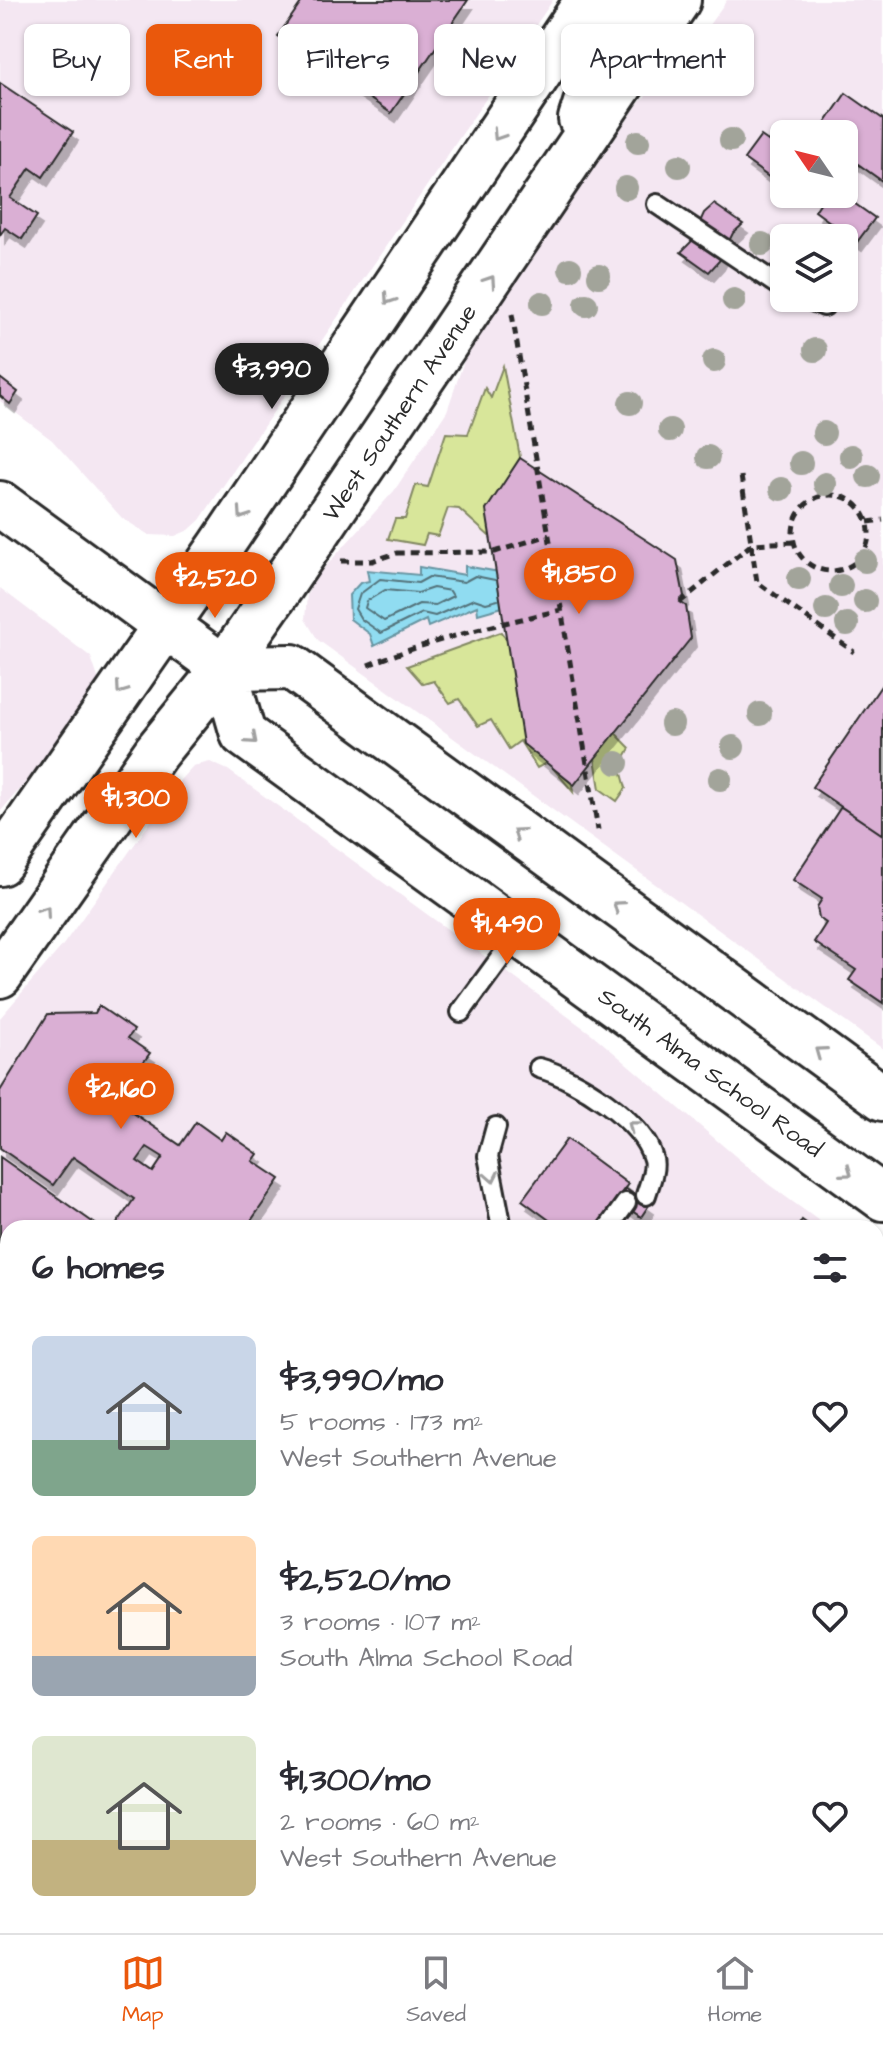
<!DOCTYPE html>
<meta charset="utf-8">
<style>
body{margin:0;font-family:"Architects Daughter",sans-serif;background:#f7f7f7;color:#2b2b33;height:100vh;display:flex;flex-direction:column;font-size:30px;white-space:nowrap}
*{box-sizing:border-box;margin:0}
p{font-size:26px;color:#7c7c81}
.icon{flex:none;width:44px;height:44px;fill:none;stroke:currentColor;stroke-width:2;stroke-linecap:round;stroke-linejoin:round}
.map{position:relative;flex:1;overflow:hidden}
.details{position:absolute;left:0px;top:1220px;width:884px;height:714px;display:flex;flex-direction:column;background:#fff;border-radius:24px 24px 0 0;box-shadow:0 2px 6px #0004}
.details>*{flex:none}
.top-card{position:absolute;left:24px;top:24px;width:836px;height:72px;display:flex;gap:16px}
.needle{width:52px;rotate:305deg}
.fabs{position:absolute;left:770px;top:120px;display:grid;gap:16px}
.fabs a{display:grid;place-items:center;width:88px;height:88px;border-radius:12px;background:#fff;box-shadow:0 2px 6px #0004;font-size:40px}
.price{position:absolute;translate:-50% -68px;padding:0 18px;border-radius:28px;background:#ea580c;color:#fff;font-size:26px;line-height:52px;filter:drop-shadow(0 2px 4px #0008)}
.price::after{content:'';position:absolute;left:50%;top:48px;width:24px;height:18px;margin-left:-12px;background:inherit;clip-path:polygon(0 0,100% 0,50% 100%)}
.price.current{background:#222;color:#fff}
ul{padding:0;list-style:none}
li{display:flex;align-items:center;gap:24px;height:200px;padding:0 32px}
li span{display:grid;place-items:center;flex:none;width:224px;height:160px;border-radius:12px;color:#555}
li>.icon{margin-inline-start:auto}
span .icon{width:96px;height:96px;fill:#fffc;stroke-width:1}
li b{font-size:34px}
h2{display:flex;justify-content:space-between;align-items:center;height:96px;padding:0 32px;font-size:34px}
.tag{padding:0 28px;border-radius:12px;background:#fff;box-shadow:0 2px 6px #0004;font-size:28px;line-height:72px}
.tag.current{background:#ea580c;color:#fff}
.tab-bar{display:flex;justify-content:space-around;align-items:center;height:112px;border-top:2px solid #e1e1e2;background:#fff;font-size:22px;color:#7c7c81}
.tab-bar a{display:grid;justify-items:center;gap:4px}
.tab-bar .current{color:#ea580c}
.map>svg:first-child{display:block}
.built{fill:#f4e7f2;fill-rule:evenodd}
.green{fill:#d8e69a;stroke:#828862;stroke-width:2}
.water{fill:#90dcf1;stroke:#6895a2;stroke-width:2}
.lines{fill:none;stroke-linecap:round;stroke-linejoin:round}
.shore{stroke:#53727a;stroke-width:2}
.building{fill:#daafd4;stroke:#2b2b2b;stroke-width:2;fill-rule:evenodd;filter:url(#shadow)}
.service-casing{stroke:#2b2b2b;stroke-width:24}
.minor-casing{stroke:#2b2b2b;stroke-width:42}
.secondary-casing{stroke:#2b2b2b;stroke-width:50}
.path{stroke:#2b2b2b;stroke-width:5;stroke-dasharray:8 6;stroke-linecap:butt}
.service{stroke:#fff;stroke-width:18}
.minor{stroke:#fff;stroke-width:36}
.secondary{stroke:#fff;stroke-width:44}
.tree{fill:#a2a49a}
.oneway{stroke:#a0a0a0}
.labels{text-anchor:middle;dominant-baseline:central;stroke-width:6;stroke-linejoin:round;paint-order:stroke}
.street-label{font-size:24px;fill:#2b2b2b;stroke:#fff}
</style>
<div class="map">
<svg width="883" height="1933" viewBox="0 0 883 1933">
<defs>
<filter id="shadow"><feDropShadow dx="5" dy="9" stdDeviation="0" flood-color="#0004"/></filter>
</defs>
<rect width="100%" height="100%" fill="#fff"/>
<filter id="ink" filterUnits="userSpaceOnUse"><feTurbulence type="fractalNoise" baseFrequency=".0125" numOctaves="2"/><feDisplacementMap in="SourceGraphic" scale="16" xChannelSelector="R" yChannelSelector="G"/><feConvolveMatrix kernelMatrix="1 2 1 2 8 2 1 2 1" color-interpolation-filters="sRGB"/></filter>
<g filter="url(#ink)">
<path class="built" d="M 0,0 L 553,0 L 200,520 L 189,530 L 175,536 L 149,535 L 122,518 L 52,440 L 0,401 Z
M 727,0 L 883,0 L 883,1049 L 318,640 L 305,619 L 307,595 L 315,578 L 394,491 L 447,411 L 466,355 L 638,104 L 693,47 ZM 784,134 L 844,134 L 844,194 L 784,194 ZM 784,238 L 844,238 L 844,298 L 784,298 Z
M 0,588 L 91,657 L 100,684 L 75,725 L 0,812 Z
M 210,762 L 228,770 L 592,1034 L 768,1184 L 829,1228 L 8,1228 L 8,1926 L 876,1926 L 876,1262 L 883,1267 L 883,1933 L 0,1933 L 0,1018 L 63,945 L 181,779 L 193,766 Z"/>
<path class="green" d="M 503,366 L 523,473 L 497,503 L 489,536 L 459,509 L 448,508 L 438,536 L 427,534 L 423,545 L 388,539 L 395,519 L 405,519 L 416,485 L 428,487 L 446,433 L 468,434 L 485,388 L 491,398 Z
M 501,632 L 521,660 L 560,695 L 573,792 L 548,762 L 537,768 L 520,741 L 509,749 L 491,720 L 478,726 L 459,699 L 450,703 L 434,681 L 423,684 L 407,666 Z
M 586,703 L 630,748 L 620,766 L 626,788 L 617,801 L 600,789 Z"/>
<path class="water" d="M 465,566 L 499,572 L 513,604 L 478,614 L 477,606 L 428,627 L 426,620 L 374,646 L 370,634 L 350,619 L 349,595 L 360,583 L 369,581 L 367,570 L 419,575 L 419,567 L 465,575 Z"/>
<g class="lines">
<path class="shore" d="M 495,580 L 475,576 L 464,582 L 429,577 L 418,583 L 380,579 L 360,594 L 355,609 L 361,619 L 381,633 L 422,613 L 435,616 L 474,599 L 486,603 L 498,600
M 433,588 L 450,591 L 453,596 L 435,605 L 419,604 L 384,621 L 365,608 L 367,601 L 385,590 L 418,593 Z"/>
</g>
<path class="building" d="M 303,0 L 468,0 L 391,113 L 278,36 Z
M 0,83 L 73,132 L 43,177 L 30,168 L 10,198 L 37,216 L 22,239 L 5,228 L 0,235 Z
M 846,93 L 883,119 L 882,181 L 844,154 L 844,134 L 818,134 Z
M 761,136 L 784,152 L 784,188 L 744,159 Z
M 826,194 L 841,194 L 875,218 L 857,242 L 815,211 Z
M 714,204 L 743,224 L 733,233 L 719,261 L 709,272 L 681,252 L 691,242 L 704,213 Z
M 0,378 L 18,392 L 10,404 L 0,396 Z
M 520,458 L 677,560 L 684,596 L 680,602 L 686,606 L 691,638 L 574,785 L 523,744 L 486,510 Z
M 883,683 L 883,835 L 812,787 Z
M 841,807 L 883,835 L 883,1003 L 849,980 L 856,970 L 814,942 L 826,923 L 819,918 L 817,907 L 822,899 L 793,880 Z
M 99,1006 L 134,1030 L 128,1038 L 150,1053 L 116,1101 L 180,1145 L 196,1122 L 221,1140 L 226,1132 L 258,1154 L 253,1161 L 280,1179 L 246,1228 L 114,1228 L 134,1199 L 73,1157 L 53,1185 L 0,1148 L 0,1091 L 48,1014 L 95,1013 ZM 147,1147 L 163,1157 L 153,1172 L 137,1161 Z
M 567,1139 L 628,1184 L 596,1228 L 560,1228 L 522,1200 Z
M 0,1157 L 101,1228 L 8,1228 L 8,1258 L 0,1252 Z
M 625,1188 L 649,1205 L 641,1217 L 616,1200 Z
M 802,1220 L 813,1228 L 797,1228 Z
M 0,1414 L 8,1419 L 8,1490 L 0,1502 Z"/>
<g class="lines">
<defs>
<path id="service" d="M 657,204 L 784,289
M 805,298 L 824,306
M 461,1012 L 518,934
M 539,1068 C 576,1078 643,1120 653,1159 C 656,1169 649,1185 646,1195
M 496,1127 L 488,1156 L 502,1228
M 608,1228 L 626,1203"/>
<path id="minor" d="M 876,1521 L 883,1526
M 0,1726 L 8,1715"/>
<path id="secondary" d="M 581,119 L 607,38 L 632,0
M 0,504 L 224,668 L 292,667 L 883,1098
M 224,668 L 243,734 L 883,1198
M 0,863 L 221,546 L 588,0
M 0,975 L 156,752 L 224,668 L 282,585 L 678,0"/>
</defs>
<use href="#service" class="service-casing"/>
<use href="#minor" class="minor-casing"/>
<use href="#secondary" class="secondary-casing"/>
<path class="path" d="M 512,314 L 598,830
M 741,476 L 757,582 L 854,652
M793 533a38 38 0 1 1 76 0a38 38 0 1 1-76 0Z
M 868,522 L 883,520
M 341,561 L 372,561 L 397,553 L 495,552 L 549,535
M 556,577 L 601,572
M 680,602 L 752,544 L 794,542
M 368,665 C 431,640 494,625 561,610"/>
<use href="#service" class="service"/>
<use href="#minor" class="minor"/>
<use href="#secondary" class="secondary"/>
</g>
<g class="tree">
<circle cx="731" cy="140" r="12"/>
<circle cx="638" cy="142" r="12"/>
<circle cx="679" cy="166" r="12"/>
<circle cx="626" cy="188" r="12"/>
<circle cx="762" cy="244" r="12"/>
<circle cx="570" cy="269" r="12"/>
<circle cx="599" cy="276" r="12"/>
<circle cx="734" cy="300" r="12"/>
<circle cx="542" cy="303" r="12"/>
<circle cx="586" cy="305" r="12"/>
<circle cx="815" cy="350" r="12"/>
<circle cx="714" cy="361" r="12"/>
<circle cx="630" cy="403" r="12"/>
<circle cx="670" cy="430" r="12"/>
<circle cx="824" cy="433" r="12"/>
<circle cx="851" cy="456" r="12"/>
<circle cx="708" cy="457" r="12"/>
<circle cx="801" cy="463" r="12"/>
<circle cx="868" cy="476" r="12"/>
<circle cx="825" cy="484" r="12"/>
<circle cx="781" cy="489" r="12"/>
<circle cx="865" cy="561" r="12"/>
<circle cx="799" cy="579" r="12"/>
<circle cx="841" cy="586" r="12"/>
<circle cx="865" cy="601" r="12"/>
<circle cx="826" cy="609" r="12"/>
<circle cx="847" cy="624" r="12"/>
<circle cx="760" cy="714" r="12"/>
<circle cx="672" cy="724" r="12"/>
<circle cx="733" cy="747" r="12"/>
<circle cx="617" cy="763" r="12"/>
<circle cx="720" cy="779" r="12"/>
</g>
<defs><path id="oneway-chevron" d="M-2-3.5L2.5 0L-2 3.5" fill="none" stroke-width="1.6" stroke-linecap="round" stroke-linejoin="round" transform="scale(2)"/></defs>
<g class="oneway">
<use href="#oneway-chevron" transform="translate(498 135) rotate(123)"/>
<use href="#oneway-chevron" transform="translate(490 281) rotate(-56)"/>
<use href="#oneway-chevron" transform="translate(389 299) rotate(124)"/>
<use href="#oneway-chevron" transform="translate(243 514) rotate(124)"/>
<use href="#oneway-chevron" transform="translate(121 689) rotate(125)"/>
<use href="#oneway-chevron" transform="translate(252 739) rotate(41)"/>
<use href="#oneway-chevron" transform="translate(518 833) rotate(-144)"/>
<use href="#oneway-chevron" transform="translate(618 906) rotate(-144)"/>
<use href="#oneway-chevron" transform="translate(45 911) rotate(-55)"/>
<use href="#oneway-chevron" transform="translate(820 1052) rotate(-144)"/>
<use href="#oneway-chevron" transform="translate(633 1126) rotate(-142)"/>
<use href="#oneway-chevron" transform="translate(847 1172) rotate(36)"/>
<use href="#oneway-chevron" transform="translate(492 1177) rotate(79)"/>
</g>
</g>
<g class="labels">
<g class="street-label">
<text transform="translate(400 413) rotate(-56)">West Southern Avenue</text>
<text transform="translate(710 1073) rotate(36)">South Alma School Road</text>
</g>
</g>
</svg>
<div class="fabs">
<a><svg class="needle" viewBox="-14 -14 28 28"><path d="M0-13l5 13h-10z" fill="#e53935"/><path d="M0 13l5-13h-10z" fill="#7c7c81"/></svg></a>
<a><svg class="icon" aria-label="layers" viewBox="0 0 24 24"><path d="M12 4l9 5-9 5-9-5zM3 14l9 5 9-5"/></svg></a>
</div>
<b class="price current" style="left:272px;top:411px">$3,990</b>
<b class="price" style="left:579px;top:616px">$1,850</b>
<b class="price" style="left:215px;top:620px">$2,520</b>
<b class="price" style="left:136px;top:840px">$1,300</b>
<b class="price" style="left:507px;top:966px">$1,490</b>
<b class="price" style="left:121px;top:1131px">$2,160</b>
<div class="top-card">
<a class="tag">Buy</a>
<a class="tag current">Rent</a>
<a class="tag">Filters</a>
<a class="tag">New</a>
<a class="tag">Apartment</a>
</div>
<section class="details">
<h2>6 homes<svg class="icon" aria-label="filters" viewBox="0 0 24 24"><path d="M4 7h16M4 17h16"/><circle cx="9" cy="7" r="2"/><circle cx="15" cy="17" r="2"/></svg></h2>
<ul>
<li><span style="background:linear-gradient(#c9d6e8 65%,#7fa58c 0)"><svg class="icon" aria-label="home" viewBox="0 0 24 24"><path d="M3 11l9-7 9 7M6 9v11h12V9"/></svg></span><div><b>$3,990/mo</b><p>5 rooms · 173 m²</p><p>West Southern Avenue</p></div><svg class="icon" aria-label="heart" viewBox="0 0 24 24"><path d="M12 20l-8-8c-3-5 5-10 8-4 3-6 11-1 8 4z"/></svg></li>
<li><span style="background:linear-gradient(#ffd9b3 75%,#9aa5b1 0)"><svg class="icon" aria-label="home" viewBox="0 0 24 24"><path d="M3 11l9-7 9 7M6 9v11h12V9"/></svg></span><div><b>$2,520/mo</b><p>3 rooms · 107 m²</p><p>South Alma School Road</p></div><svg class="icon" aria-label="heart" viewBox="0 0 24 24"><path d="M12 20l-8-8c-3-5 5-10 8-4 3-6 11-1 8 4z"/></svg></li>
<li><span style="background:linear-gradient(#dfe7d0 65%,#c2b280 0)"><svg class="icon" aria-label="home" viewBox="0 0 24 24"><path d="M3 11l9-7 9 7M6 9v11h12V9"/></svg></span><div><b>$1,300/mo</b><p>2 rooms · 60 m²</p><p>West Southern Avenue</p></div><svg class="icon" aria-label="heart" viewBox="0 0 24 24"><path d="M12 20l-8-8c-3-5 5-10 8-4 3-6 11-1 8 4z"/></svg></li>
</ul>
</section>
</div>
<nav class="tab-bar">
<a class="current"><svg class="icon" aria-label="map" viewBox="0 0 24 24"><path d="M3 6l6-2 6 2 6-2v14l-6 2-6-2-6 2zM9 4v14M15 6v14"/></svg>Map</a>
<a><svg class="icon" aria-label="saved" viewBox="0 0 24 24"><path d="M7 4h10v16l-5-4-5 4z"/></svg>Saved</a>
<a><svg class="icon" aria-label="home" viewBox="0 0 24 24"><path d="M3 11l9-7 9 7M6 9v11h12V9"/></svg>Home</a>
</nav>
